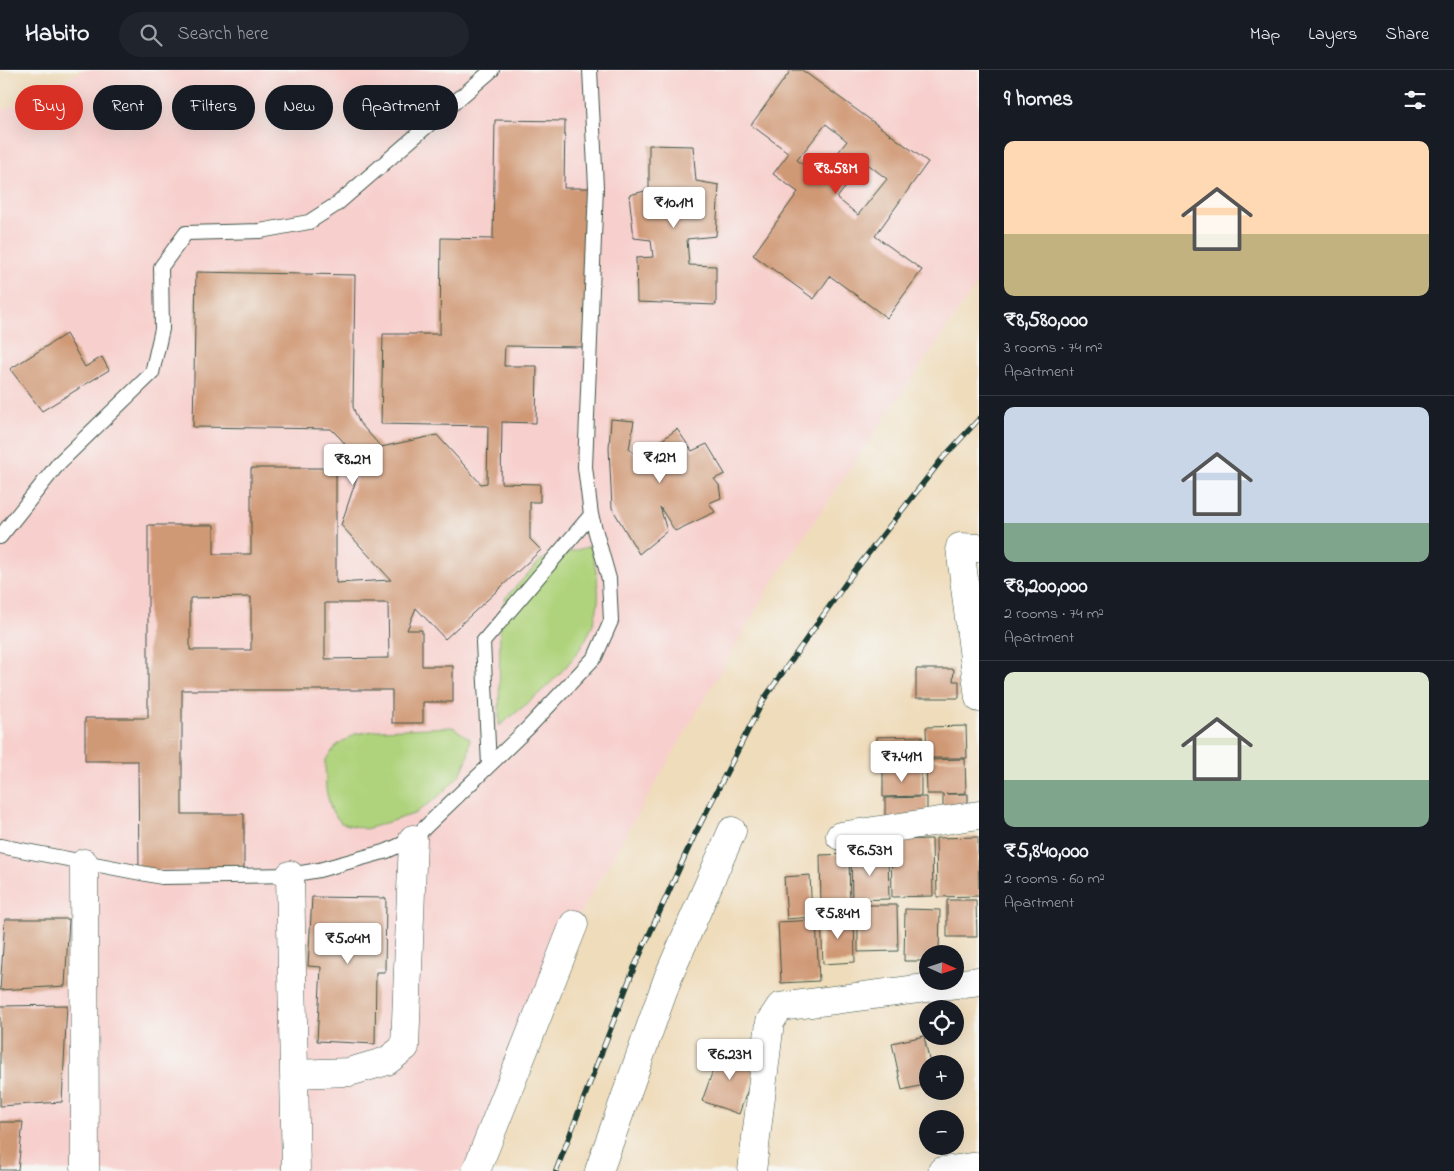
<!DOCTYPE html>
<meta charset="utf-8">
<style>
body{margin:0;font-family:"Indie Flower",sans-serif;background:#20242c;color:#f1f3f6;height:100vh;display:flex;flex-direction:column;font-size:19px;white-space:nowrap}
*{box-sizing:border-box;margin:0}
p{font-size:16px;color:#9ea1a6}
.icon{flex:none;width:28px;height:28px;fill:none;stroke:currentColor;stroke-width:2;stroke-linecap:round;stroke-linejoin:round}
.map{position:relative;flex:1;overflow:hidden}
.details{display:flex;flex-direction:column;background:#171b24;width:475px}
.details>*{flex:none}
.banner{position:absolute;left:15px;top:15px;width:475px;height:45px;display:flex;gap:10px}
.needle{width:32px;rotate:93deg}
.controls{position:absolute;left:919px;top:875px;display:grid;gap:10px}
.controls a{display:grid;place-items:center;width:45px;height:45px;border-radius:50%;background:#171b24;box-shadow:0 5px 20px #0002;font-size:25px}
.price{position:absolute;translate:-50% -42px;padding:0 11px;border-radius:5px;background:#fff;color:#222;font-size:16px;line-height:32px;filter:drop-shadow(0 1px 2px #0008)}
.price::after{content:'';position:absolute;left:50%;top:30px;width:15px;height:11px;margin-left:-8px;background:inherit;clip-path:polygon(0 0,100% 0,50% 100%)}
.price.selected{background:#d93025;color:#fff}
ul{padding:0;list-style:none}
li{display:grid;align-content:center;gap:10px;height:265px;padding:0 25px}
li+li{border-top:1px solid #363941}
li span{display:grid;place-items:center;height:155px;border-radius:10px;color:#555}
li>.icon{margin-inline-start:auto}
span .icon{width:90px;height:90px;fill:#fffc;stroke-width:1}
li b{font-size:21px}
h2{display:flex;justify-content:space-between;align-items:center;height:60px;padding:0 25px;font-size:21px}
.chip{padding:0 18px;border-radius:22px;background:#171b24;box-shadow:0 5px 20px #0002;font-size:18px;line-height:45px}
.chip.selected{background:#d93025;color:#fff}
header{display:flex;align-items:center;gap:30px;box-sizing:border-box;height:70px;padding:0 25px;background:#171b24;border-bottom:1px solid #363941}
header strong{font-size:24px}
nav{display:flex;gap:28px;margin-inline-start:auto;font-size:18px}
.search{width:350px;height:45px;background:#20242c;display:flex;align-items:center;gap:12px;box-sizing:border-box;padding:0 18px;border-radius:28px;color:#9ea1a6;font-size:19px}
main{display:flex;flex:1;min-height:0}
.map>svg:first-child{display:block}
.built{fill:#f7d0cd}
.green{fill:#afd37c;stroke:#678858}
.building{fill:#d09976;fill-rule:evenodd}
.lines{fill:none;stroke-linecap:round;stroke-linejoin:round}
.service-casing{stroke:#3e5548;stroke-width:16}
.minor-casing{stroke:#3e5548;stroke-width:29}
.service{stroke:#fff;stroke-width:14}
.minor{stroke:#fff;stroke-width:28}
.rail-casing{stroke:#1f3d34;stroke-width:5.5}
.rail{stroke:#f6f6f2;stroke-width:4;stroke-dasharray:11;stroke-linecap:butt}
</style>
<header>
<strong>Habito</strong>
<div class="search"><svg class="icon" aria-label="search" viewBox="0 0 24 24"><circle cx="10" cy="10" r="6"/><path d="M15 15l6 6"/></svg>Search here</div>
<nav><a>Map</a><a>Layers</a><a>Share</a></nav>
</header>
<main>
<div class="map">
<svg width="979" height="1101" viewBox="0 0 979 1101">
<rect width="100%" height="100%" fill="#f6f6f2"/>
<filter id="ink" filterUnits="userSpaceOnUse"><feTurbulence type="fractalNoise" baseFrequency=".02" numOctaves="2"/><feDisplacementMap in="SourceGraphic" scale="10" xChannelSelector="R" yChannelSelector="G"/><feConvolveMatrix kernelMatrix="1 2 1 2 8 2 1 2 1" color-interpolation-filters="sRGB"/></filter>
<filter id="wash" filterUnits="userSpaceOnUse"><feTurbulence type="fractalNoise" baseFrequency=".0096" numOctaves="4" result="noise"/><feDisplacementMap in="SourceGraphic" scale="20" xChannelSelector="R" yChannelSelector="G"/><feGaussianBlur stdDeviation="1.12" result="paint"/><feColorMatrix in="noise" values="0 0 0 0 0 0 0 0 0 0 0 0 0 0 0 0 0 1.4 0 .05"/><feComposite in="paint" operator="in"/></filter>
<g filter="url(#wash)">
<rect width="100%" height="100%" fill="#efdcbb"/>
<path class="built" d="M 83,0 L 979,0 L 979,211 L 770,516 L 574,854 L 468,1101 L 0,1101 L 0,40 L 34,29 Z"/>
<path class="green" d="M 591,476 C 594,493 600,516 598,533 C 592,585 537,626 499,656 L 500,544 L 506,527 L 541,490 Z
M 453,657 L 470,669 L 468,687 L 460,705 L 438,727 L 414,744 L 366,759 L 341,753 L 331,740 L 326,720 L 325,691 L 336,676 L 355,664 L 379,660 Z"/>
<g id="blocks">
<path class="building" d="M 791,0 L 802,0 L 928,92 L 875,166 L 922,200 L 887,248 L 830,206 L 814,229 L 753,185 L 798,122 L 773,104 L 789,83 L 751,55 ZM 826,54 L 847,71 L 819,107 L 797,90 ZM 865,92 L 887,109 L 858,145 L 837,128 Z
M 495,50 L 565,51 L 564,118 L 589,118 L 587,277 L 505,276 L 504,296 L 537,296 L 536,353 L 502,352 L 501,413 L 540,414 L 540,432 L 530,432 L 530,469 L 541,480 L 445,569 L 416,538 L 407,560 L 422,560 L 422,596 L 453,596 L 453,632 L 423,632 L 423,653 L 392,653 L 392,620 L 182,620 L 182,744 L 244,744 L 244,800 L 139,800 L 138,691 L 85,691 L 85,648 L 148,648 L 148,455 L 214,455 L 214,484 L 251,484 L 251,398 L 336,398 L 336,513 L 391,510 L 341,455 L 361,395 L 341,369 L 331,359 L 193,357 L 196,202 L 355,205 L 353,337 L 359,352 L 381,377 L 437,365 L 481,414 L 487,413 L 488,356 L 381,354 L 383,264 L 440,264 L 441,168 L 493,169 ZM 251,527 L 251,580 L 190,580 L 190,528 ZM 325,533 L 388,533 L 389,588 L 325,589 Z
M 649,75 L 693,76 L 696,111 L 719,115 L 716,166 L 687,169 L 689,195 L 716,196 L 716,235 L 637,232 L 636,188 L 653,187 L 651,170 L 634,168 L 629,125 L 649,120 Z
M 66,264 L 85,297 L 102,287 L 109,300 L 42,341 L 10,299 Z
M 611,349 L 634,351 L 629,379 L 638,387 L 677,359 L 692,381 L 707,374 L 725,404 L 714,409 L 719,415 L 721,428 L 709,433 L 715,442 L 675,461 L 660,437 L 667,461 L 639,484 L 612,438 L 609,378 Z
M 916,599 L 954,599 L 953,611 L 959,611 L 959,628 L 916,628 Z
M 966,656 L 967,688 L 927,688 L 926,657 Z
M 922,666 L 923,699 L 877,699 L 877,667 Z
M 965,689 L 966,723 L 946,724 L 968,724 L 968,743 L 943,743 L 943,724 L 927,724 L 926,690 Z
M 883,700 L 921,700 L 921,726 L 883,727 Z
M 927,727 L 927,753 L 885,753 L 885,728 Z
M 978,767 L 979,826 L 937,827 L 936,768 Z
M 932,769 L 933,826 L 892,827 L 891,770 Z
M 849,784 L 850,836 L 821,836 L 820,785 Z
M 888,784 L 889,829 L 852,830 L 851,785 Z
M 810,805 L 812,847 L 787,849 L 784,807 Z
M 312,827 L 386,828 L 385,902 L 376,902 L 375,974 L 317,971 L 321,897 L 308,896 Z
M 947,830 L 976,830 L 977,867 L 947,867 Z
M 858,835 L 897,835 L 898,881 L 858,882 Z
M 905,839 L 940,840 L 939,884 L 928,884 L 928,891 L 904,891 Z
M 854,846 L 855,892 L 823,894 L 821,848 Z
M 5,849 L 69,849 L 65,916 L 0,920 Z
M 816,850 L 819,911 L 781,913 L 778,852 Z
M 67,935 L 62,1032 L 0,1036 L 0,936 Z
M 924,966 L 930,994 L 928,994 L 928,1014 L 902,1020 L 892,973 Z
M 721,978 L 758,991 L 739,1044 L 702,1031 Z
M 0,1052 L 23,1052 L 18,1100 L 0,1100 Z"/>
</g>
</g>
<g filter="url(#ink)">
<use href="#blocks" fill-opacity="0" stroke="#3e5548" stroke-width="1"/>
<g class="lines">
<defs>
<path id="service" d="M 0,467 L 59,393 L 152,303 L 162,259 L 161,197 L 186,163 L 260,161 L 309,152 L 337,134 L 492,0
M 489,695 L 483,572 L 591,445
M 0,776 L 162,807 L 290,805 L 319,800 L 387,781 L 413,769 L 528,658 L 595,587 L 611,551 L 609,509 L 591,445 L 585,397 L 596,117 L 590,0"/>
<path id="minor" d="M 979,478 L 960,477 L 979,628
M 840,766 L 979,745
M 84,793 L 85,1101
M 290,805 L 296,1101
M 294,1004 L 349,1002 L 387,991 L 405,977 L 413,769
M 476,1101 L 574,854
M 599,1101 L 669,905 L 732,761
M 752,1101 L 770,952 L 780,937 L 979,911
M 942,1101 L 979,1096"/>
</defs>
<use href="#service" class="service-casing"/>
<use href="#minor" class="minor-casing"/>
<use href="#service" class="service"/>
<use href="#minor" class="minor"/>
<defs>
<path id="rail" d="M 556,1101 L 634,898 L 694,766 L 764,629 L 853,503 L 942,389 L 979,349"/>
</defs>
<use href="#rail" class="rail-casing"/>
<use href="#rail" class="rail"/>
</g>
</g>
</svg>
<div class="controls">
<a><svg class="needle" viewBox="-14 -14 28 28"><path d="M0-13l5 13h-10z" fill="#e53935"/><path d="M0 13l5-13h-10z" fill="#9ea1a6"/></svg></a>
<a><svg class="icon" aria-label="locate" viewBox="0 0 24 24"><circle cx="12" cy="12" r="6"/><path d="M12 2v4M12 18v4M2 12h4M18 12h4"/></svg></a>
<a>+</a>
<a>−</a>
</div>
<b class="price selected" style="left:836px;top:125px">₹8.58M</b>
<b class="price" style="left:674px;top:159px">₹10.1M</b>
<b class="price" style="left:660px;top:414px">₹12M</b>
<b class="price" style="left:353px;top:416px">₹8.2M</b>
<b class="price" style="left:902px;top:713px">₹7.41M</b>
<b class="price" style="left:870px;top:807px">₹6.53M</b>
<b class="price" style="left:838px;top:870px">₹5.84M</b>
<b class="price" style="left:348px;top:895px">₹5.04M</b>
<b class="price" style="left:730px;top:1011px">₹6.23M</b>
<div class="banner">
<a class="chip selected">Buy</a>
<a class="chip">Rent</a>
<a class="chip">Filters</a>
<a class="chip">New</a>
<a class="chip">Apartment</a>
</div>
</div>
<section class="details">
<h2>9 homes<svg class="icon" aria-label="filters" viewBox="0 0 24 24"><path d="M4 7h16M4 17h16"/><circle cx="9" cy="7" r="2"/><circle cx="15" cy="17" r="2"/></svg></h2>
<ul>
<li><span style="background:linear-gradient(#ffd9b3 60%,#c2b280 0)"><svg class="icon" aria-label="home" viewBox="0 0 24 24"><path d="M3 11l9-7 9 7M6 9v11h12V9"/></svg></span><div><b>₹8,580,000</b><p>3 rooms · 74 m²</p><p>Apartment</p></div></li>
<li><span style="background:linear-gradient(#c9d6e8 75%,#7fa58c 0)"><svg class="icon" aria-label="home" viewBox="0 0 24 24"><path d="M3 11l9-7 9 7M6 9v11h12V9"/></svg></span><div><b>₹8,200,000</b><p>2 rooms · 74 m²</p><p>Apartment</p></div></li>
<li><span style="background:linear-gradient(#dfe7d0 70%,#7fa58c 0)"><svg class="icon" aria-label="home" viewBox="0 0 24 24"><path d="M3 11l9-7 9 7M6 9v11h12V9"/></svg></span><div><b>₹5,840,000</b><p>2 rooms · 60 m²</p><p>Apartment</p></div></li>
</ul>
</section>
</main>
